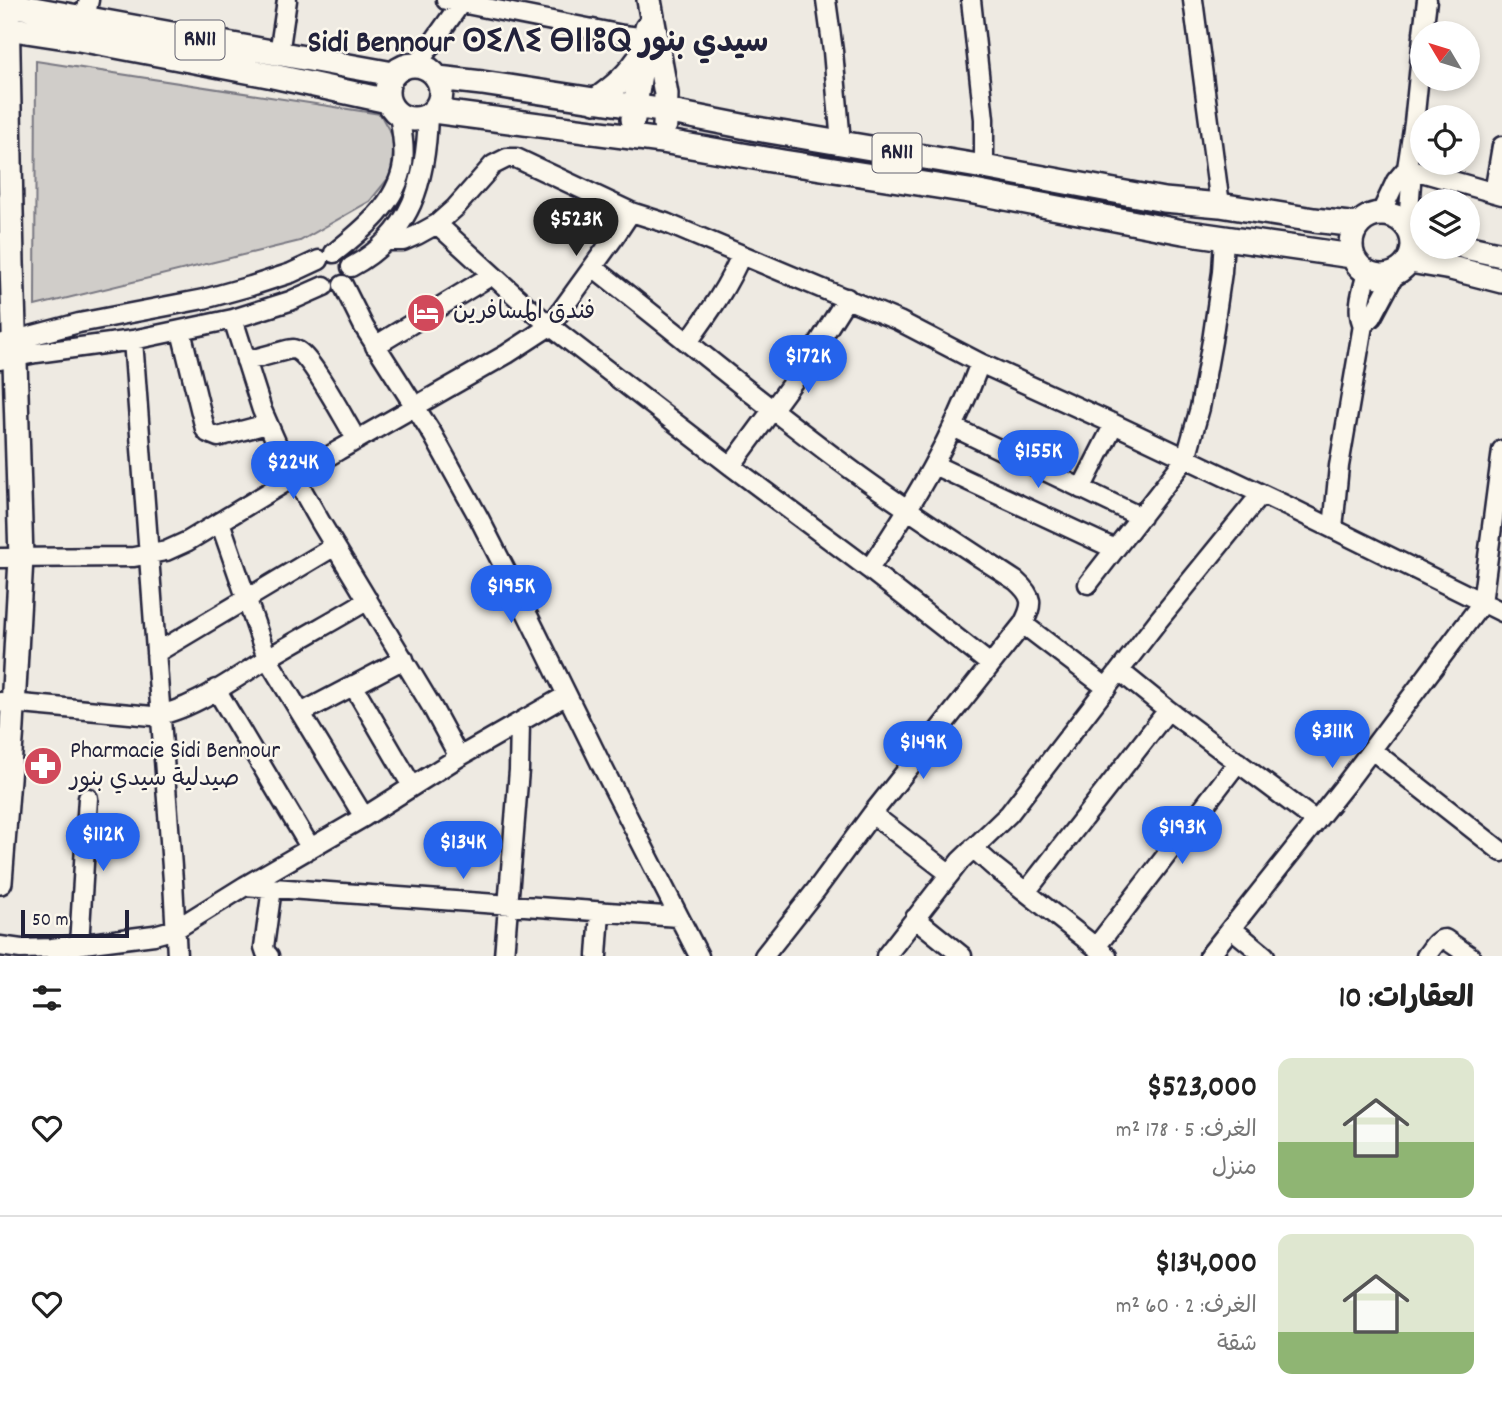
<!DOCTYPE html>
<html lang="ar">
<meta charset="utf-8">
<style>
body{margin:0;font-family:Dekko,"Playpen Sans Arabic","Noto Sans Tifinagh",sans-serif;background:#f6f6f6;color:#222;direction:rtl;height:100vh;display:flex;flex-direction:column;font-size:26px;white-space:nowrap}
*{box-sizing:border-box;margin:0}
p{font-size:23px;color:#767676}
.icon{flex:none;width:38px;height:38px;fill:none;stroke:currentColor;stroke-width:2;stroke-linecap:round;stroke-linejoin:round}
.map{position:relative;height:956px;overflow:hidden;direction:ltr}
.drawer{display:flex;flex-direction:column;background:#fff;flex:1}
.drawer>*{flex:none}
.needle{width:46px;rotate:308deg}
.controls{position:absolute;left:1410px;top:21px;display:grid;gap:14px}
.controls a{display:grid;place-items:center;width:70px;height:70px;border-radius:50%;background:#fff;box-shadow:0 4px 10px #0003;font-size:35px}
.scale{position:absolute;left:21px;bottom:18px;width:108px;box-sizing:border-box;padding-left:7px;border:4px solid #22223b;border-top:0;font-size:19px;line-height:24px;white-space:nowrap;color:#22223b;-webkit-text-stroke:5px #fbf7ec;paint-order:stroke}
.price{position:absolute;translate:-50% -60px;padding:0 16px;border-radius:24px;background:#2563eb;color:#fff;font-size:23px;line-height:46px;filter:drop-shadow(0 2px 4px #0008)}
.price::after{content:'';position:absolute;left:50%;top:42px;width:21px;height:16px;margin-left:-10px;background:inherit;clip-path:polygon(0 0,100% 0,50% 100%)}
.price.current{background:#222;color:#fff}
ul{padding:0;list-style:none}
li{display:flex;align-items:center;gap:21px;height:175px;padding:0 28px}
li+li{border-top:2px solid #e0e0e0}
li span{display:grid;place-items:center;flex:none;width:196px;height:140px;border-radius:14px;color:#555}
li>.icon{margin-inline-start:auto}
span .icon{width:84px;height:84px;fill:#fffc;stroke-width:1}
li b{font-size:30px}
h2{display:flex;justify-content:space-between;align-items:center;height:84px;padding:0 28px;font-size:30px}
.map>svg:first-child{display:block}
.green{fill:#d0cdc9;stroke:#797882;stroke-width:2}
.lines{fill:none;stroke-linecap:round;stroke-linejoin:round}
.minor-casing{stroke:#22223b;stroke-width:23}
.major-casing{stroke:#22223b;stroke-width:28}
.minor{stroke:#fbf7ec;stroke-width:18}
.major{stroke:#fbf7ec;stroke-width:23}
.labels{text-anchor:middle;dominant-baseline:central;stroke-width:5;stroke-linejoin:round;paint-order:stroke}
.shield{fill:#fbf7ec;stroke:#636270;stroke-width:2}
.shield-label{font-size:23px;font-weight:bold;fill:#22223b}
.poi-label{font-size:24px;fill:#22223b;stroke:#fbf7ec;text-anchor:start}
.district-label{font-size:32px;font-weight:bold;fill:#22223b;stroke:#fbf7ec}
</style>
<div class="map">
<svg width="1502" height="956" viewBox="0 0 1502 956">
<rect width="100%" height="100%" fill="#eeeae2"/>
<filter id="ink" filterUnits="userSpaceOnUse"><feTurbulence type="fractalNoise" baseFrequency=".0143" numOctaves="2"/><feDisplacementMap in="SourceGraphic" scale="14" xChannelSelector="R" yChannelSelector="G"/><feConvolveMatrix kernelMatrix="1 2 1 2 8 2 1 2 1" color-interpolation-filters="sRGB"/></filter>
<g filter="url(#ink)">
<path class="green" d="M 36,61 L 380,114 L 394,139 L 391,175 L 370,201 L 300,241 L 35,306 Z"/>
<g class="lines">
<defs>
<path id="minor" d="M 446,0 L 623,35 L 656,39
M 826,0 L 833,51 L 841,143
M 971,0 L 984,119 L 984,167
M 1193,0 L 1220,205
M 85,18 L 89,0
M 1423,33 L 1427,0
M 1423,36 L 1414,123 L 1407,168 L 1502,195
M 279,54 L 287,0
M 417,65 L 463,0
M 1494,193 L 1502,146
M 1381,213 L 1396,181 L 1407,168 L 1411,183 L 1408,226
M 437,224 L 520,300 L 550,326 L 731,466 L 869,569 L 990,664
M 386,241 L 403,241 L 417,235 L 437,224 L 455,208 L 493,165 L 507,158 L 516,158 L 631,212 L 666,223 L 899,321 L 980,363 L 1114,424 L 1289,507 L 1502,612
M 334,253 C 363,230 397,203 403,164 C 405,148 402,131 399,115
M 351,267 C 412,234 426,181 428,115
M 593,267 C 680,335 764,406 853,471 C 906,510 961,545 1016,581 C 1033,596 1034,604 1023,624 L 872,814 L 816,890 L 764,956
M 1367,273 C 1363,288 1355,310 1363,325 L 1372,317 L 1395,274
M 343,285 L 364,327 L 433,435 L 479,518 L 506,571 L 601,764 L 699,956
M 233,319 L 262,410 L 280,451 L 321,523 L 432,707 L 459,757
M 181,331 L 205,429 L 208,433 L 218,437 L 267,424
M 133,340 L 173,881 L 177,956
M 688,342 C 708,314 728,287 741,255
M 0,344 L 79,323 L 204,299 L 251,286 L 291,273 L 319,260
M 375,346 L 492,275
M 0,360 L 36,353 L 133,340 L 233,319 L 290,301 L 324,286
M 246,361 L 287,350 C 293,349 293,348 298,351 C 313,359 346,423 357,440
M 953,427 L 1141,517
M 934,465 L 1115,549
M 731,466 L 801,371 L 847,298
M 1081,489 L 1114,424
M 220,522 L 267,658 L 364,817
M 1333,529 L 1339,466 L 1363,325
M 0,558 L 134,557 L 166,551 L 188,541 L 339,450 L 507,354 L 550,326 L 613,239 L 631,212
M 869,569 C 913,504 953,437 980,363
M 1088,584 L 1186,458 L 1200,408 L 1212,341 L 1222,272 L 1224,239
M 1023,624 L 1107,688
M 156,653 L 335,546
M 1121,672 L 1168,710 L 1316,821
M 353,685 L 412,786
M 216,689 L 310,847
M 0,702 L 152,716 C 190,712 235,678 268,658 C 301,638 335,620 368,600
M 301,713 L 404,659
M 1372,750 L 1502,852
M 872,814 L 950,874
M 973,848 L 993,866 L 1107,956
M 245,886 L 678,917
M 1026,892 L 1168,710
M 915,918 L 962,956
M 1231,928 L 1265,956
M 79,945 L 88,798
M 0,946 L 21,949 L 52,948 L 154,935 L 176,929 L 245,886 L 364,817 L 459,757 L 567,695
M 1096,947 L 1238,762
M 269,956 L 266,953 L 264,947 L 272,888
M 504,956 L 519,770 L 520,722
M 597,956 L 600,912
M 886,956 L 960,861 L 1009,814 L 1157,622 L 1261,494
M 1209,956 L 1345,785 L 1482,603 L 1502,450
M 1426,956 C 1432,949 1436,939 1445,939 L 1470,956"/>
<path id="major" d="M 649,0 L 666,94 L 665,125
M 0,3 L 393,74
M 0,27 L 79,39 L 273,76 L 388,101
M387 92a27 27 0 1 1 54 0a27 27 0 1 1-54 0Z
M 438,78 L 482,83 L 666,111 L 757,129 L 984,167 L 1164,200 L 1220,205 L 1314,220 L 1358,225
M 595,101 C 616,86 629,75 643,53
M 433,111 L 662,141 L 783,162 L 969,191 L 1183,232 L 1352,256
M 633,119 L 647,28
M1351 245a31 31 0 1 1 62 0a31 31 0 1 1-62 0Z
M 1465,247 L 1502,255
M 1410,261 L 1451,268 L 1502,281
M 0,882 L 12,727 L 21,558 L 12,263 L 7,4"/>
</defs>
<use href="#minor" class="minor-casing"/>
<use href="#major" class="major-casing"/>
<use href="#minor" class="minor"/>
<use href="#major" class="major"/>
</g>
</g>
<defs>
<symbol id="hotel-disc" viewBox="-11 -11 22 22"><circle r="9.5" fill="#d1495b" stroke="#fbf7ec"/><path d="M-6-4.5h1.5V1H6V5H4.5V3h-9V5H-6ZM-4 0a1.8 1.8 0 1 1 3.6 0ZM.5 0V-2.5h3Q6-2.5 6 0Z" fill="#fff"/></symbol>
<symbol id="pharmacy-disc" viewBox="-11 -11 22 22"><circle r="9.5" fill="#d1495b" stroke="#fbf7ec"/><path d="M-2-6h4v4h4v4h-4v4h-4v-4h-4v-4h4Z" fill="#fff"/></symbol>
</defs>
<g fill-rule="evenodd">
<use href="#hotel-disc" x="404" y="291" width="44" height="44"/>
<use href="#pharmacy-disc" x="21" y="744" width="44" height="44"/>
</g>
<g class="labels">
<g class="shield">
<rect x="175.5" y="20.5" width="49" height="39" rx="5"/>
<rect x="872.5" y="133.5" width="49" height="39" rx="5"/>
</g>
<g class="shield-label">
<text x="200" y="40">RN11</text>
<text x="897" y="153">RN11</text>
</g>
<g class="poi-label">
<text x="453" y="313">فندق المسافرين</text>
<text x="70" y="752">Pharmacie Sidi Bennour<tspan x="70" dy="28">صيدلية سيدي بنور</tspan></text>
</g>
<g class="district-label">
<text x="538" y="45">Sidi Bennour ⵙⵉⴷⵉ ⴱⵏⵏⵓⵕ سيدي بنور</text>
</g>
</g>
</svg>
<div class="controls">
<a><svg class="needle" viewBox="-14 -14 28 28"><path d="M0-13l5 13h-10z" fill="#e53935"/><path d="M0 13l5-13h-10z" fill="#767676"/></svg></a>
<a><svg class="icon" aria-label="locate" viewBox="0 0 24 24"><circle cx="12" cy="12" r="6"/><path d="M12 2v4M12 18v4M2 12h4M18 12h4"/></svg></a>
<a><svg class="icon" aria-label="layers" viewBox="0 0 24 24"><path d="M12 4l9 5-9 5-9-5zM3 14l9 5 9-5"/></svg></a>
</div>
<div class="scale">50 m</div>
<b class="price current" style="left:576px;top:258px">$523K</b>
<b class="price" style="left:808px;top:395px">$172K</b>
<b class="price" style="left:1038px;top:490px">$155K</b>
<b class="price" style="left:293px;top:501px">$224K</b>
<b class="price" style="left:511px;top:625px">$195K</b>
<b class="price" style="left:1332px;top:770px">$311K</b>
<b class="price" style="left:923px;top:781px">$149K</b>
<b class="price" style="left:1182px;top:866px">$193K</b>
<b class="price" style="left:103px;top:873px">$112K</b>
<b class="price" style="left:463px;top:881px">$134K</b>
</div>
<section class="drawer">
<h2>العقارات: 10<svg class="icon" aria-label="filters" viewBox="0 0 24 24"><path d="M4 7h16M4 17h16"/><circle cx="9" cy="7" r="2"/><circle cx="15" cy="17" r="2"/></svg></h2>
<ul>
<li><span style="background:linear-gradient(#dfe7d0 60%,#8fb573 0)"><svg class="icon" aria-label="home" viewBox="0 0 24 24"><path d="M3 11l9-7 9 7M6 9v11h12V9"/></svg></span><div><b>$523,000</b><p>الغرف: 5 · 178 m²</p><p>منزل</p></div><svg class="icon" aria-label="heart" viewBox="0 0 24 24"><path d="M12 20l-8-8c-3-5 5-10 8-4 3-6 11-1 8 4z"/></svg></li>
<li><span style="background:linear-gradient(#dfe7d0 70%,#8fb573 0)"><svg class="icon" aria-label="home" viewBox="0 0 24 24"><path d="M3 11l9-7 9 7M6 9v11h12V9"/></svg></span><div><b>$134,000</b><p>الغرف: 2 · 60 m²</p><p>شقة</p></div><svg class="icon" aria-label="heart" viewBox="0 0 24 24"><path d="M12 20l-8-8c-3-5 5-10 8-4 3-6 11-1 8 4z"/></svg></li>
</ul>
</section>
